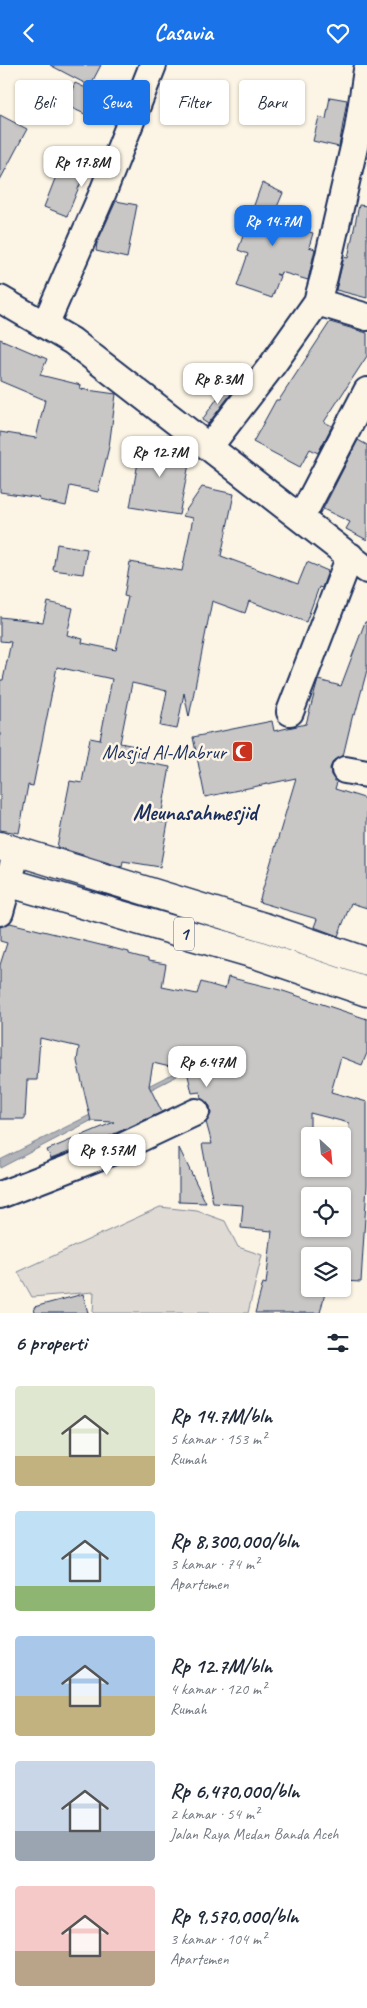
<!DOCTYPE html>
<html lang="id">
<meta charset="utf-8">
<style>
body{margin:0;font-family:Caveat,sans-serif;background:#f6f6f7;color:#1f2937;height:100vh;display:flex;flex-direction:column;font-size:19px;white-space:nowrap}
*{box-sizing:border-box;margin:0}
p{font-size:16px;color:#747a83}
.icon{flex:none;width:28px;height:28px;fill:none;stroke:currentColor;stroke-width:2;stroke-linecap:round;stroke-linejoin:round}
.map{position:relative;height:1248px;overflow:hidden}
.sheet{display:flex;flex-direction:column;background:#fff;flex:1}
.sheet>*{flex:none}
.top-card{position:absolute;left:15px;top:15px;width:338px;height:45px;display:flex;gap:10px}
.needle{width:32px;rotate:154deg}
.fabs{position:absolute;left:301px;top:1062px;display:grid;gap:10px}
.fabs a{display:grid;place-items:center;width:50px;height:50px;border-radius:5px;background:#fff;box-shadow:0 1px 4px #0004;font-size:25px}
.price{position:absolute;translate:-50% -42px;padding:0 11px;border-radius:10px;background:#fff;color:#222;font-size:16px;line-height:32px;filter:drop-shadow(0 1px 2px #0008)}
.price::after{content:'';position:absolute;left:50%;top:30px;width:15px;height:11px;margin-left:-8px;background:inherit;clip-path:polygon(0 0,100% 0,50% 100%)}
.price.current{background:#1a73e8;color:#fff}
ul{padding:0;list-style:none}
li{display:flex;align-items:center;gap:15px;height:125px;padding:0 15px}
li span{display:grid;place-items:center;flex:none;width:140px;height:100px;border-radius:5px;color:#555}
li>.icon{margin-inline-start:auto}
span .icon{width:60px;height:60px;fill:#fffc;stroke-width:1}
li b{font-size:21px}
h2{display:flex;justify-content:space-between;align-items:center;height:60px;padding:0 15px;font-size:21px}
.pill{padding:0 18px;border-radius:5px;background:#fff;box-shadow:0 1px 4px #0004;font-size:18px;line-height:45px}
.pill.current{background:#1a73e8;color:#fff}
header{display:flex;justify-content:space-between;align-items:center;height:65px;padding:0 15px;background:#1a73e8;color:#fff;font-size:22px;font-weight:700}
.map>svg:first-child{display:block}
.green{fill:#dfdbd4;stroke:#7d8599}
.water{fill:#b2b4b8;stroke:#767f94}
.building{fill:#c8c7c6;stroke:#1b2f5e;fill-rule:evenodd}
.lines{fill:none;stroke-linecap:round;stroke-linejoin:round}
.minor-casing{stroke:#1b2f5e;stroke-width:30}
.highway-casing{stroke:#1b2f5e;stroke-width:31}
.minor{stroke:#fcf5e5;stroke-width:26}
.highway{stroke:#fcf5e5;stroke-width:28}
.labels{text-anchor:middle;dominant-baseline:central;stroke-width:5;stroke-linejoin:round;paint-order:stroke}
.shield{fill:#fcf5e5;stroke:#5e6a86;stroke-width:1}
.shield-label{font-size:19px;font-weight:bold;fill:#1b2f5e}
.poi-label{font-size:20px;fill:#1b2f5e;stroke:#fcf5e5;text-anchor:end}
.quarter-label{font-size:22px;font-weight:bold;fill:#1b2f5e;stroke:#fcf5e5}
</style>
<header><svg class="icon" aria-label="back" viewBox="0 0 24 24"><path d="M15 5l-7 7 7 7"/></svg>Casavia<svg class="icon" aria-label="heart" viewBox="0 0 24 24"><path d="M12 20l-8-8c-3-5 5-10 8-4 3-6 11-1 8 4z"/></svg></header>
<div class="map">
<svg width="367" height="1248" viewBox="0 0 367 1248">
<rect width="100%" height="100%" fill="#fcf5e5"/>
<filter id="ink" filterUnits="userSpaceOnUse"><feTurbulence type="fractalNoise" baseFrequency=".02" numOctaves="2"/><feDisplacementMap in="SourceGraphic" scale="10" xChannelSelector="R" yChannelSelector="G"/><feConvolveMatrix kernelMatrix="1 2 1 2 8 2 1 2 1" color-interpolation-filters="sRGB"/></filter>
<g filter="url(#ink)">
<path class="green" d="M 160,1142 L 197,1146 L 225,1156 L 238,1182 L 262,1190 L 248,1248 L 93,1248 L 94,1227 L 32,1232 L 18,1207 Z"/>
<path class="water" d="M 178,1006 L 177,1011 L 0,1103 L 0,1095 Z"/>
<path class="building" d="M 50,0 L 101,0 L 90,21 Z
M 75,18 L 97,28 L 87,50 L 65,40 Z
M 330,32 L 347,35 L 339,82 L 313,76 L 319,52 L 326,54 Z
M 0,50 L 27,64 L 0,115 Z
M 60,101 L 81,110 L 81,117 L 67,151 L 44,142 Z
M 262,118 L 283,128 L 271,156 L 313,168 L 309,182 L 315,184 L 308,215 L 281,207 L 280,210 L 276,209 L 280,211 L 272,233 L 237,221 L 248,189 L 238,185 Z
M 116,136 L 137,140 L 127,193 L 96,186 L 97,178 Z
M 359,140 L 367,141 L 367,233 L 336,225 L 344,192 L 348,193 Z
M 330,257 L 367,268 L 367,291 L 324,357 L 332,361 L 318,388 L 310,384 L 300,402 L 253,377 L 276,335 L 279,335 Z
M 0,274 L 47,294 L 40,310 L 81,320 L 80,324 L 116,329 L 109,382 L 98,427 L 70,421 L 66,441 L 39,435 L 40,433 L 0,427 L 0,367 L 36,373 L 45,335 L 0,316 Z
M 226,321 L 233,326 L 208,359 L 202,355 Z
M 142,375 L 179,380 L 177,392 L 190,394 L 179,450 L 130,442 Z
M 358,375 L 367,380 L 367,475 L 346,464 L 350,457 L 323,444 Z
M 202,422 L 234,429 L 221,491 L 298,519 L 307,497 L 328,506 L 322,523 L 319,522 L 306,557 L 249,536 L 245,548 L 212,536 L 189,652 L 184,628 L 177,664 L 160,661 L 167,626 L 132,618 L 120,678 L 135,681 L 132,695 L 170,702 L 160,757 L 168,758 L 160,802 L 123,796 L 122,802 L 57,782 L 70,716 L 82,718 L 90,673 L 100,675 L 112,614 L 57,602 L 33,721 L 28,720 L 19,768 L 0,765 L 0,615 L 3,615 L 11,577 L 0,576 L 0,552 L 43,557 L 48,537 L 73,543 L 67,570 L 83,574 L 82,578 L 116,585 L 128,532 L 124,531 L 130,497 L 182,506 L 193,453 L 182,451 Z
M 57,479 L 87,484 L 83,509 L 53,505 Z
M 365,557 L 367,557 L 367,605 L 355,650 L 353,649 L 343,691 L 334,695 L 330,703 L 331,710 L 337,717 L 335,724 L 367,734 L 367,843 L 351,838 L 338,871 L 314,862 L 317,854 L 259,837 L 296,713 L 205,732 L 193,672 L 272,656 L 274,666 L 306,659 L 318,615 L 341,621 Z
M 10,858 L 129,887 L 129,889 L 148,894 L 148,896 L 166,899 L 162,922 L 197,929 L 201,917 L 225,924 L 228,912 L 280,925 L 367,954 L 367,988 L 362,1000 L 341,992 L 331,1027 L 367,1037 L 367,1120 L 361,1217 L 342,1216 L 342,1191 L 310,1191 L 310,1224 L 326,1224 L 320,1248 L 255,1248 L 263,1218 L 266,1219 L 272,1166 L 241,1163 L 243,1140 L 213,1138 L 202,1079 L 212,1079 L 206,1057 L 211,1049 L 210,1041 L 201,1033 L 200,1027 L 192,1028 L 187,1006 L 153,998 L 149,1021 L 162,1047 L 105,1073 L 51,1094 L 47,1085 L 114,1057 L 91,1056 L 77,996 L 79,982 L 40,973 L 37,1015 L 27,1015 L 25,1054 L 0,1054 L 0,900 L 7,878 L 0,876 L 0,862 ZM 310,1048 L 349,1058 L 345,1104 L 310,1104 ZM 310,1131 L 342,1131 L 342,1164 L 310,1164 Z
M 179,1083 L 206,1138 L 179,1137 Z
M 83,1229 L 88,1248 L 35,1248 L 34,1242 Z"/>
<g class="lines">
<defs>
<path id="minor" d="M 0,234 L 72,276 L 367,505
M 317,237 L 367,252
M 45,260 L 101,132 L 153,0
M 209,382 L 273,299 L 317,237 L 324,212 L 358,65 L 367,5
M 301,453 L 367,326
M 290,647 L 350,491
M 345,705 L 367,709
M 0,847 L 17,786
M 0,1130 L 111,1087 L 196,1047"/>
<path id="highway" d="M 0,781 L 264,862 L 367,897
M 0,815 L 258,890 L 367,927"/>
</defs>
<use href="#minor" class="minor-casing"/>
<use href="#highway" class="highway-casing"/>
<use href="#minor" class="minor"/>
<use href="#highway" class="highway"/>
</g>
</g>
<defs>
<symbol id="mosque-square" viewBox="-11 -11 22 22"><rect x="-9" y="-9" width="18" height="18" rx="4" fill="#c8321e" stroke="#fcf5e5"/><path d="M3.5-4.9A6 6 0 1 0 3.5 4.9A5 5 0 1 1 3.5-4.9Z" fill="#fff"/></symbol>
</defs>
<g fill-rule="evenodd">
<use href="#mosque-square" x="230" y="674" width="25" height="25"/>
</g>
<g class="labels">
<rect class="shield" x="174" y="852.5" width="20" height="33" rx="4"/>
<g class="shield-label">
<text x="184" y="869">1</text>
</g>
<g class="poi-label">
<text x="226" y="687">Masjid Al-Mabrur</text>
</g>
<g class="quarter-label">
<text x="195" y="748">Meunasahmesjid</text>
</g>
</g>
</svg>
<div class="fabs">
<a><svg class="needle" viewBox="-14 -14 28 28"><path d="M0-13l5 13h-10z" fill="#e53935"/><path d="M0 13l5-13h-10z" fill="#747a83"/></svg></a>
<a><svg class="icon" aria-label="locate" viewBox="0 0 24 24"><circle cx="12" cy="12" r="6"/><path d="M12 2v4M12 18v4M2 12h4M18 12h4"/></svg></a>
<a><svg class="icon" aria-label="layers" viewBox="0 0 24 24"><path d="M12 4l9 5-9 5-9-5zM3 14l9 5 9-5"/></svg></a>
</div>
<b class="price" style="left:82px;top:123px">Rp 17.8M</b>
<b class="price current" style="left:273px;top:182px">Rp 14.7M</b>
<b class="price" style="left:218px;top:340px">Rp 8.3M</b>
<b class="price" style="left:160px;top:413px">Rp 12.7M</b>
<b class="price" style="left:207px;top:1023px">Rp 6.47M</b>
<b class="price" style="left:107px;top:1111px">Rp 9.57M</b>
<div class="top-card">
<a class="pill">Beli</a>
<a class="pill current">Sewa</a>
<a class="pill">Filter</a>
<a class="pill">Baru</a>
</div>
</div>
<section class="sheet">
<h2>6 properti<svg class="icon" aria-label="filters" viewBox="0 0 24 24"><path d="M4 7h16M4 17h16"/><circle cx="9" cy="7" r="2"/><circle cx="15" cy="17" r="2"/></svg></h2>
<ul>
<li><span style="background:linear-gradient(#dfe7d0 70%,#c2b280 0)"><svg class="icon" aria-label="home" viewBox="0 0 24 24"><path d="M3 11l9-7 9 7M6 9v11h12V9"/></svg></span><div><b>Rp 14.7M/bln</b><p>5 kamar · 153 m²</p><p>Rumah</p></div></li>
<li><span style="background:linear-gradient(#bfe0f5 75%,#8fb573 0)"><svg class="icon" aria-label="home" viewBox="0 0 24 24"><path d="M3 11l9-7 9 7M6 9v11h12V9"/></svg></span><div><b>Rp 8,300,000/bln</b><p>3 kamar · 74 m²</p><p>Apartemen</p></div></li>
<li><span style="background:linear-gradient(#a9c7e8 60%,#c2b280 0)"><svg class="icon" aria-label="home" viewBox="0 0 24 24"><path d="M3 11l9-7 9 7M6 9v11h12V9"/></svg></span><div><b>Rp 12.7M/bln</b><p>4 kamar · 120 m²</p><p>Rumah</p></div></li>
<li><span style="background:linear-gradient(#c9d6e8 70%,#9aa5b1 0)"><svg class="icon" aria-label="home" viewBox="0 0 24 24"><path d="M3 11l9-7 9 7M6 9v11h12V9"/></svg></span><div><b>Rp 6,470,000/bln</b><p>2 kamar · 54 m²</p><p>Jalan Raya Medan Banda Aceh</p></div></li>
<li><span style="background:linear-gradient(#f6c9c9 65%,#b9a48a 0)"><svg class="icon" aria-label="home" viewBox="0 0 24 24"><path d="M3 11l9-7 9 7M6 9v11h12V9"/></svg></span><div><b>Rp 9,570,000/bln</b><p>3 kamar · 104 m²</p><p>Apartemen</p></div></li>
</ul>
</section>
